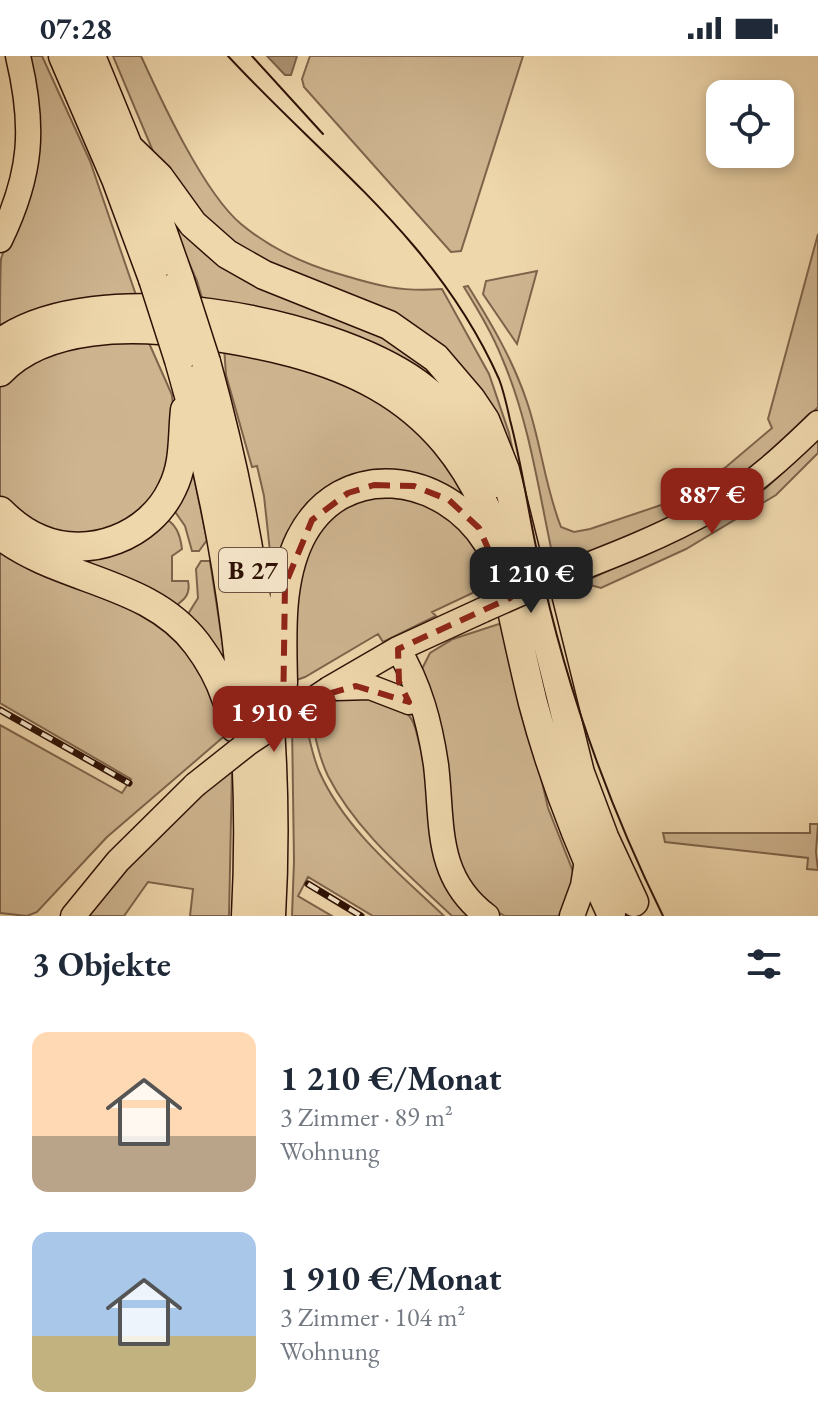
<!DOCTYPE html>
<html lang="de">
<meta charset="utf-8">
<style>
body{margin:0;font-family:"EB Garamond",serif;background:#f6f6f7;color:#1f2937;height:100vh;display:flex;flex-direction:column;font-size:30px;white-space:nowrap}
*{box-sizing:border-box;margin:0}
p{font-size:26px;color:#747a83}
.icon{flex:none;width:44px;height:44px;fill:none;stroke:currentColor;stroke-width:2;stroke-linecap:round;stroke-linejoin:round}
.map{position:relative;height:860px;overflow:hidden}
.side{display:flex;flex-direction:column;background:#fff;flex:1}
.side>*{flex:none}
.tools{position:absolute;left:706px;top:24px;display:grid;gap:16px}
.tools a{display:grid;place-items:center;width:88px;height:88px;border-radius:16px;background:#fff;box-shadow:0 4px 12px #0003;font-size:40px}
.price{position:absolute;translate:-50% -68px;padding:0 18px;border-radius:16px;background:#8f2418;color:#fff;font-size:26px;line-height:52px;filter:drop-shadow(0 2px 4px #0008)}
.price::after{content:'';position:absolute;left:50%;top:48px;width:24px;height:18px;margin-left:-12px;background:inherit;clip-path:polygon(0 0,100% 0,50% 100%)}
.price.selected{background:#222;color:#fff}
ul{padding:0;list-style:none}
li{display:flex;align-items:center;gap:24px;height:200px;padding:0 32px}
li span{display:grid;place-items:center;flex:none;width:224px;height:160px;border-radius:16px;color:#555}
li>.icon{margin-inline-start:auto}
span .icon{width:96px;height:96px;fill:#fffc;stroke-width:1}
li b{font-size:34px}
h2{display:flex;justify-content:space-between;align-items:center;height:96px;padding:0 32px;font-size:34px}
.status{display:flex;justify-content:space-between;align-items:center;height:56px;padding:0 40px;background:#fff;direction:ltr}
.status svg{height:22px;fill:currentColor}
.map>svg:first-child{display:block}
.green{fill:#ceb590;stroke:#7e634a;stroke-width:2}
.water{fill:#ad9473;stroke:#7a6047;stroke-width:2}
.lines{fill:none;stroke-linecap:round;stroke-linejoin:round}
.major-casing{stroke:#2e1105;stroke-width:27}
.highway-casing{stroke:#2e1105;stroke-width:31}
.major{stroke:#efd7ac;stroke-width:24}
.highway{stroke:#efd7ac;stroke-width:28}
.tram{stroke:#2e1105;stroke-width:2}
.rail-casing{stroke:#2e1105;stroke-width:7}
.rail{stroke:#f5e5c9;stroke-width:4;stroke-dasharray:12;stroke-linecap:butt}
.major-bridge-casing{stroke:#2e1105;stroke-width:27;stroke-linecap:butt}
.highway-bridge-casing{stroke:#2e1105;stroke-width:31;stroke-linecap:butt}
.major-bridge{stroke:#efd7ac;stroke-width:24}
.highway-bridge{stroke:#efd7ac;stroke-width:28}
.marked{fill:none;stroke:#8f2418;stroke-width:6;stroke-dasharray:16 10;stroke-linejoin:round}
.labels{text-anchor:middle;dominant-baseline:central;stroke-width:6;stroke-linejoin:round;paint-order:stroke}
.shield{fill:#f5e5c9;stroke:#6a5140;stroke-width:2}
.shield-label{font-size:26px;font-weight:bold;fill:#2e1105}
</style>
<div class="status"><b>07:28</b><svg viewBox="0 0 49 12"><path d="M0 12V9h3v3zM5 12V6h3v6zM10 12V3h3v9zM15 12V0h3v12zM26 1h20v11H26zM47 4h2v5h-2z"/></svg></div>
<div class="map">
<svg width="818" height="860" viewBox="0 0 818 860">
<rect width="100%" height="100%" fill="#efd7ac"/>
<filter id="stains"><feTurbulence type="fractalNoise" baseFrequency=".0025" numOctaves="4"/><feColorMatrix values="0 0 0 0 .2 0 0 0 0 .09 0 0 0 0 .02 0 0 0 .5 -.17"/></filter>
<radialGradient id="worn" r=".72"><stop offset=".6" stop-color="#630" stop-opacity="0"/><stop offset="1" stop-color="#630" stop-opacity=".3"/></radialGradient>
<path class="green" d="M 28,0 L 42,0 L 90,105 L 138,245 L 0,277 C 0,257 0,222 1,203 C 5,189 13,177 19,163 C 42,104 45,62 28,0 Z
M 113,0 L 141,0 C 162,46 204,137 241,168 C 270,192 304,208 339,218 C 379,230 399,236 442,233 L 489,318 L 509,377 L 522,438 L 464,318 L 253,201 L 208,168 L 155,100 Z
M 310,0 L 523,0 L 461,195 L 451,196 L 304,31 L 302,23 Z
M 168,159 L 405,289 L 475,361 L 204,249 L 197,225 Z
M 818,178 L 818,351 C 750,427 660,469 567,507 L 565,502 L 554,506 C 539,438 530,367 502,302 C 492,277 478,254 464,231 L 468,230 C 491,267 513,304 527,346 C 541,387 545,431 561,471 L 574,476 L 590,473 L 670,446 L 726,411 L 772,372 L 768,363 Z
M 537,215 L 517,288 L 483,238 L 486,225 Z
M 73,284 L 149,287 L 172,339 L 177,390 L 167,426 L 126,467 L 91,480 L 62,478 L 28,467 L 0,442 L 0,329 L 12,314 Z
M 224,291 L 363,327 L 426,375 L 481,459 L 352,428 L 280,518 L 272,514 L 264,440 L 257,410 L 252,411 L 226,319 Z
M 818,384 L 818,397 L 776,439 L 686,493 L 601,532 L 590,529 L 588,524 L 722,461 L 766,432 Z
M 192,412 L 207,484 L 199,495 L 192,495 L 185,470 L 171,450 Z
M 412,436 L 475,474 L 498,525 L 432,556 L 436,560 L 383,586 L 378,578 L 305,621 L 288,627 L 302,492 L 348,443 Z
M 161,461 C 176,466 180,478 182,493 L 172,500 L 172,525 L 188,525 C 191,539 184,544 173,552 L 33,486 L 70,498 Z
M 0,488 L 134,545 L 195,593 L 228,677 L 107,781 L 37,856 L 27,860 L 0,857 L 0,669 L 122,737 L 131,723 L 0,647 Z
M 201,505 L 210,505 L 226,610 L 185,563 L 198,542 L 196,513 Z
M 505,566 L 548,752 L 576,823 L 561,858 L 558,860 L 505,860 L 487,850 L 458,815 L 421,615 L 430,597 L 453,583 Z
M 361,637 C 378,643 399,646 410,661 C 416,668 417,681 420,690 C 436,751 417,810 468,860 L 452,860 C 408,818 356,775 328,720 C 319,701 315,680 311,660 L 333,643 Z
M 304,661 C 309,679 312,699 319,715 C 345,774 399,817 444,860 L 373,860 L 308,821 L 298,840 L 332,860 L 292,860 L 294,805 L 292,668 Z
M 232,715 L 229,860 L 190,860 L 193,833 L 148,826 L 124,860 L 88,860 L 120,815 L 182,751 Z
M 810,768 L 818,768 L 816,796 L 818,814 L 807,813 L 808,802 L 665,786 L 663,777 L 810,777 Z"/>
<path class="water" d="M 267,0 L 297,0 L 291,19 L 285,19 Z"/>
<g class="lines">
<defs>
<path id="major" d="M 0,184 C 32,118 35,71 18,0
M 560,520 C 612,500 664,480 713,452 C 752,430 786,398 818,367
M 398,593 C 420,629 430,668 436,709 C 443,767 434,821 487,860
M 336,632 L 370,631 L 409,646
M 329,633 L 398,593 L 483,554
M 73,860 L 118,805 L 195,729
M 572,860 L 583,830 L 587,804"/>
<path id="highway" d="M 63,0 L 116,123 L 153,223
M 91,0 L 161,171 L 180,225
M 127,90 L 159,121 L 193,168 L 227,198 L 264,219 L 389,269 L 436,302 L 471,343 L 485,364 L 505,414 L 580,717 L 604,781 L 634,846
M 0,287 C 95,218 328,263 418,328 C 454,354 474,390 498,427
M 179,304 C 232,486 256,671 246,860
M 206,306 C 256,487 282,672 271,860
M 0,316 C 45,268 134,269 195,278 C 334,297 442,332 495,475 C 500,490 502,507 505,522 C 514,564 523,606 533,647 C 552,719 579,789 611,857
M 0,455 C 12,467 25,477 40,483 C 89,504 150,480 172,433 C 185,407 182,382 185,354
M 0,479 C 61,526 149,524 197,588 C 209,604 220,624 226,642 C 230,652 231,662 235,672
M 283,627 C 282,580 279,526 300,483 C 341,401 444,416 488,487"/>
</defs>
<use href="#major" class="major-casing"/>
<use href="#highway" class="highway-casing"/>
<use href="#major" class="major"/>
<use href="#highway" class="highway"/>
<path class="tram" d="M 228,0 C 327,107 437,184 499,323 C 504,336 507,350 510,364 C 522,409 528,455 538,500 C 564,625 607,746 663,860
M 252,0 L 323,78"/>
<defs>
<path id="rail" d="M 0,654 L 129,727
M 308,828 L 361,860"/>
</defs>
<use href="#rail" class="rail-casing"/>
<use href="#rail" class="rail"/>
<defs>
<path id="major-bridge" d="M 483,554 L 560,520
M 195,729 L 248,687 L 329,633"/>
<path id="highway-bridge" d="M 153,223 L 179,304
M 180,225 L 206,306"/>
</defs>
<use href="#major-bridge" class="major-bridge-casing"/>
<use href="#highway-bridge" class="highway-bridge-casing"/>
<use href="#major-bridge" class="major-bridge"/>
<use href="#highway-bridge" class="highway-bridge"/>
</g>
<path class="marked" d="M 374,429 L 414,430 L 449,444 L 479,472 L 510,542 L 398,593 L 399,626 L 409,646 L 356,630 L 313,642 L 283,662 L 285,529 L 312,464 L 348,437 Z"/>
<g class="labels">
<rect class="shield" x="219" y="492" width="68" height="44" rx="6"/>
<g class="shield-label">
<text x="253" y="514">B 27</text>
</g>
</g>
<rect width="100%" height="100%" filter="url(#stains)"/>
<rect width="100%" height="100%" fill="url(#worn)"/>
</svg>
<div class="tools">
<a><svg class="icon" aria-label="locate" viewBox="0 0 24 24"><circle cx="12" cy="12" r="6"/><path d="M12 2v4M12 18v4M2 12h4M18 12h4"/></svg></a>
</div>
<b class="price" style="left:712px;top:480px">887 €</b>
<b class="price selected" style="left:531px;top:559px">1 210 €</b>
<b class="price" style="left:274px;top:698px">1 910 €</b>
</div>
<section class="side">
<h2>3 Objekte<svg class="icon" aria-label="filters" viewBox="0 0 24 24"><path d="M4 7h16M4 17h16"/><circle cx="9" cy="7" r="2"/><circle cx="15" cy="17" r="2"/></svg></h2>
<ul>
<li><span style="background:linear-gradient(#ffd9b3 65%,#b9a48a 0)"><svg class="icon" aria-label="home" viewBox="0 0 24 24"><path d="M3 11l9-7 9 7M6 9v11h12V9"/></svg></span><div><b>1 210 €/Monat</b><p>3 Zimmer · 89 m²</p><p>Wohnung</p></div></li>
<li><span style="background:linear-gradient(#a9c7e8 65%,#c2b280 0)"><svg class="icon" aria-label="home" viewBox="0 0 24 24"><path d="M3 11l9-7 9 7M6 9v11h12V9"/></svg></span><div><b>1 910 €/Monat</b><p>3 Zimmer · 104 m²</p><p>Wohnung</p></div></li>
</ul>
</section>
